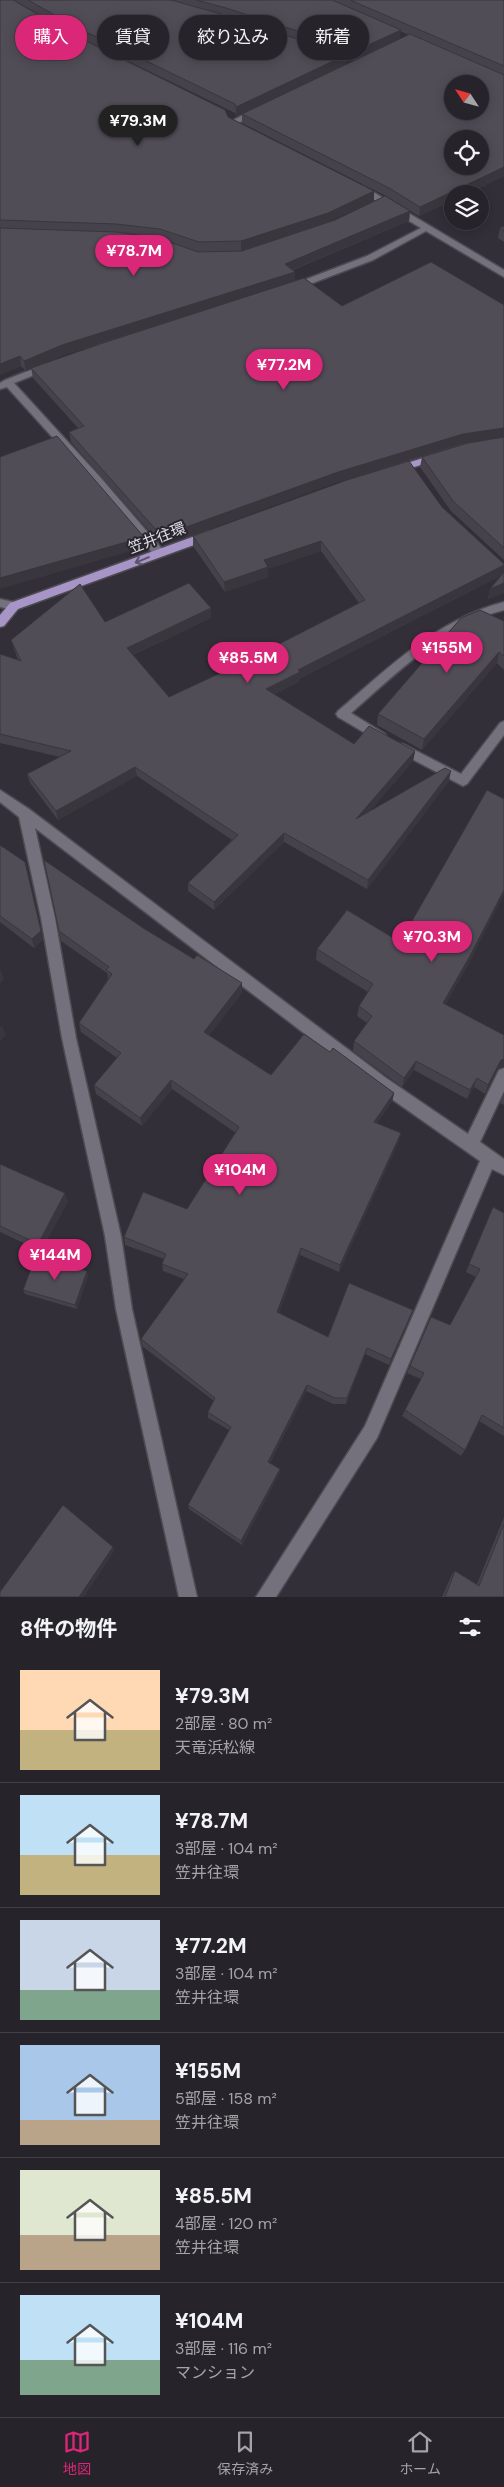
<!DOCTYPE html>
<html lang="ja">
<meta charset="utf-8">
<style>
body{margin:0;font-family:"DM Sans","Noto Sans JP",sans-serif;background:#322f36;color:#f1f3f6;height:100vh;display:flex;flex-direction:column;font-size:19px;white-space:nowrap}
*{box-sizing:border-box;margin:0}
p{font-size:16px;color:#a4a4a8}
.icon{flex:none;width:28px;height:28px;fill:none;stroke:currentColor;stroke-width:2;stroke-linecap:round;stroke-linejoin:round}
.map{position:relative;height:1597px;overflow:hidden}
.sheet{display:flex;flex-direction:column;background:#26232a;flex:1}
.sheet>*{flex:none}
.guide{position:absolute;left:15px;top:15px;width:475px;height:45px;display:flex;gap:10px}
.needle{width:32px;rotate:306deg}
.fabs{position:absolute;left:444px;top:75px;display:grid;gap:10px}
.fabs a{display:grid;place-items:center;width:45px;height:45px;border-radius:50%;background:#26232a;box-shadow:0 2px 12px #0003,0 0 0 1px #424047;font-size:25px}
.price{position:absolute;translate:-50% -42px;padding:0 11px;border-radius:18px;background:#db2777;color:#fff;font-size:16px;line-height:32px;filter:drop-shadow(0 1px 2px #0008)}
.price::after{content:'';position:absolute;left:50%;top:30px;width:15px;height:11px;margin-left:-8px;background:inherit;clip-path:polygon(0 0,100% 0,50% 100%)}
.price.selected{background:#222;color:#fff}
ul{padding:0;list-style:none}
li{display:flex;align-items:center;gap:15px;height:125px;padding:0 20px}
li+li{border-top:1px solid #424047}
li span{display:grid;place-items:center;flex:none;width:140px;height:100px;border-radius:0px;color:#555}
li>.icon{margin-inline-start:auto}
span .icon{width:60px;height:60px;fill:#fffc;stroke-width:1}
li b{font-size:21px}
h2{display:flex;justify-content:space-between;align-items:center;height:60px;padding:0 20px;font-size:21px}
.tag{padding:0 18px;border-radius:22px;background:#26232a;box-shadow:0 2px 12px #0003,0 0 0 1px #424047;font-size:18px;line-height:45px}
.tag.selected{background:#db2777;color:#fff}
.menu{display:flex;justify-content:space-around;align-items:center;height:70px;border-top:1px solid #424047;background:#26232a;font-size:14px;color:#a4a4a8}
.menu a{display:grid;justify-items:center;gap:2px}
.menu .selected{color:#db2777}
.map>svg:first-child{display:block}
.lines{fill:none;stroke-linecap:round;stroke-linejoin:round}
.minor-casing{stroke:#4d4b52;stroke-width:3}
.primary-casing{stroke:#4d4b52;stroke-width:3}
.minor{fill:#75717c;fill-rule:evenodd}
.primary{fill:#a895c7;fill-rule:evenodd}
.wall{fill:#46424b;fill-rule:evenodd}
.shaded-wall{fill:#39363d}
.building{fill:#514d57;stroke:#39363d;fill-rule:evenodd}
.oneway{stroke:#5b526b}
.labels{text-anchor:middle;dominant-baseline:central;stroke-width:4;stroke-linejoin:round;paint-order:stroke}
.street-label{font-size:15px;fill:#e0dee4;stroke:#28252e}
</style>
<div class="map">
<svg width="504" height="1597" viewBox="0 0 504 1597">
<rect width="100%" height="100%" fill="#322f38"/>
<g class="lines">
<defs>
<path id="minor" d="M 254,109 L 261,111 L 235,125 L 228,123 Z
M 357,186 L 363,186 L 504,270 L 504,277 L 426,231 L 373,260 L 297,289 L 291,289 L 291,285 L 367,256 L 421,228 L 357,190 Z
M 46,364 L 51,367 L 49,369 L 14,383 L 100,477 L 163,550 L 164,553 L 163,556 L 155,556 L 92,481 L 7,387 L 0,389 L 0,383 L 5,380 Z
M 0,599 L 18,603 L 20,606 L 14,610 L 0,607 Z
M 504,602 L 504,610 C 444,625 396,674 351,713 L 385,734 L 387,737 L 385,740 L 377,740 L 338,717 L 336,714 L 338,711 C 388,668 438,619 504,602 Z
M 504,721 L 504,735 L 467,784 L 463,786 L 395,750 L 393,747 L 395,744 L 403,744 L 461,774 L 500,723 Z
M 0,790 L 29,809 L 386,1078 L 468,1134 L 499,1070 L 504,1068 L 504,1091 L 480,1142 L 504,1159 L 504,1175 L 492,1169 L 377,1438 L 276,1597 L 256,1597 L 365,1426 L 480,1161 L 376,1088 L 35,828 L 55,918 L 76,1038 L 121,1236 L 132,1309 L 197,1597 L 179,1597 L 116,1309 L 105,1236 L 62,1038 L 41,918 L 19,817 L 0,802 Z"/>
<path id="primary" d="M 436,454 L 440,455 L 440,459 L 395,473 L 390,470 L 391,468 Z
M 209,531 L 213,532 L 213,538 L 18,609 L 4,626 L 0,627 L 0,615 L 10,603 Z"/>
</defs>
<use href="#minor" class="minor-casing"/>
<use href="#primary" class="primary-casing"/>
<use href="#minor" class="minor"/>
<use href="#primary" class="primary"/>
</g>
<path class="wall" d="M 0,0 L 13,0 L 72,33 L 14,0 L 504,0 L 504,176 L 467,194 L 452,194 L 452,201 L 419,216 L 388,197 L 242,123 L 242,114 L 367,54 L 357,59 L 346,56 L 346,64 L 236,116 L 235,113 L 112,53 L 225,110 L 228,117 L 374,191 L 374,201 L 327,222 L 241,251 L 335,220 L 385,196 L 410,211 L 409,221 L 293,270 L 295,272 L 295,281 L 304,278 L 342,306 L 431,262 L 504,305 L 504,560 L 451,511 L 420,467 L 422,457 L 465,444 L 337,482 L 187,537 L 185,533 L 159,542 L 71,442 L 69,432 L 78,428 L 33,378 L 31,368 L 26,371 L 21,366 L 0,375 ZM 400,31 L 409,35 L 400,39 ZM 452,84 L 480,84 L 480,111 L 452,111 ZM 452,139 L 480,139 L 480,166 L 452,166 ZM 100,344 L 35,367 L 63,355 Z
M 504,226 L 504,242 L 498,238 L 500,228 Z
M 442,507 L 504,564 L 503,574 L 504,572 L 504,593 L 488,599 L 490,589 L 502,575 L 299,679 L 299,682 L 274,694 L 354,744 L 415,751 L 413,761 L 370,811 L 449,781 L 367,889 L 284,842 L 214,910 L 188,891 L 188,883 L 232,840 L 137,776 L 58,820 L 30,783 L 27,774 L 60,757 L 0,743 L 0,654 L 18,660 L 14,649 L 11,640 L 105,622 L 211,608 L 211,618 L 133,655 L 169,697 L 244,662 L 359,603 L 321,551 L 268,569 L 268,577 L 225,592 L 193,546 L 193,536 Z
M 504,621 L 504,670 L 497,663 L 422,750 L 377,725 L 378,714 Z
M 504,799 L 504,894 L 467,967 L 445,1004 L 504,1035 L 504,1067 L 497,1069 L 485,1094 L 474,1087 L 467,1099 L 414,1070 L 402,1087 L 353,1051 L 354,1041 L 367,1023 L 357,1016 L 359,1006 L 368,992 L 316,960 L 317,949 L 400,942 Z
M 0,845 L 43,939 L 34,948 L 0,922 Z
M 44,860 L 143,928 L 194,959 L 242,983 L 242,993 L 209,1035 L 271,1075 L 330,1052 L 394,1093 L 392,1102 L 377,1123 L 399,1141 L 339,1272 L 300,1255 L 279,1313 L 328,1337 L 413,1310 L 389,1365 L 365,1354 L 346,1404 L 333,1404 L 306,1391 L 270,1463 L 280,1469 L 279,1474 L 242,1545 L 189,1509 L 188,1505 L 229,1430 L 208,1418 L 208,1412 L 214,1401 L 142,1346 L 141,1339 L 184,1279 L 163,1271 L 162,1264 L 164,1259 L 125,1245 L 124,1237 L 187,1209 L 236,1133 L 172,1089 L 142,1126 L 96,1094 L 94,1085 L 117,1058 L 81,1032 L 79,1023 L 108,979 L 107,973 L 61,941 Z
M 504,1094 L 504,1105 L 500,1103 Z
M 0,1164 L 68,1201 L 41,1251 L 0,1232 Z
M 493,1207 L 504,1213 L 504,1436 L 479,1421 L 465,1450 L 461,1456 L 402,1416 L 421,1379 L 407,1373 L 431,1317 L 450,1325 L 476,1277 L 466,1272 Z
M 88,1275 L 77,1309 L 25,1294 L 23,1290 Z
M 504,1517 L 504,1597 L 442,1597 L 452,1574 L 455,1571 L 477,1584 Z"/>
<path class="shaded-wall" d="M 401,30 L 400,39 L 357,59 L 357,50 Z
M 346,55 L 346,64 L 236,116 L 236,107 Z
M 504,167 L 504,176 L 467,194 L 452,194 L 452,201 L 419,216 L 420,207 Z
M 374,191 L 374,201 L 327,222 L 241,251 L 241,241 Z
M 410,211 L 409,221 L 284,273 L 285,264 Z
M 295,272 L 295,281 L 63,355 L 26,371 L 24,361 L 62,345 Z
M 20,356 L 21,366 L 0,375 L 0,364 Z
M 504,428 L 504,438 L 461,444 L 337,482 L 187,537 L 186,527 L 338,472 L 463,434 Z
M 184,523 L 185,533 L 159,542 L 158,532 Z
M 144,537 L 145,547 L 0,589 L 0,578 Z
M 321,541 L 321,551 L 268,569 L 268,577 L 225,592 L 224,582 L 264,560 Z
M 504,565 L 503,575 L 299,679 L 299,682 L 266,699 L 266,689 L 298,670 Z
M 504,583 L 504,593 L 488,599 L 490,589 Z
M 211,608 L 211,618 L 128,657 L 127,648 Z
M 499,652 L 497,663 L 422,750 L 424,739 Z
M 415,751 L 413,761 L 355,828 L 356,819 Z
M 135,767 L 137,776 L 58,820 L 56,811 Z
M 451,771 L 449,781 L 367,889 L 368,880 Z
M 284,833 L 284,842 L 214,910 L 214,902 Z
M 25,862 L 43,939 L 34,948 L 32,939 Z
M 504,890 L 504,894 L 467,967 L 441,1013 L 443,1003 Z
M 1,970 L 4,979 L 0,984 L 0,971 Z
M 242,983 L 242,993 L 205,1041 L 204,1032 Z
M 2,1026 L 6,1035 L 0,1041 L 0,1028 Z
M 504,1059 L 504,1067 L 497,1069 L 485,1094 L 488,1085 L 501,1060 Z
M 416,1061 L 414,1070 L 402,1087 L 404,1078 Z
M 477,1078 L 474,1087 L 467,1099 L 470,1090 Z
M 171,1080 L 172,1089 L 142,1126 L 140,1118 Z
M 394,1093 L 392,1102 L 372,1130 L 374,1122 Z
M 401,1133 L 399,1141 L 339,1272 L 340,1265 Z
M 65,1193 L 68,1201 L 41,1251 L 38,1244 Z
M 301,1248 L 300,1255 L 277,1319 L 277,1312 Z
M 87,1271 L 88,1275 L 77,1309 L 75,1305 Z
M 367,1348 L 365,1354 L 346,1404 L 347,1398 Z
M 307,1385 L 306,1391 L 268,1466 L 268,1462 Z
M 280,1469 L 279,1474 L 242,1545 L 241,1541 Z
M 113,1547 L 115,1550 L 84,1597 L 79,1597 Z"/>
<path class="building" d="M 0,0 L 13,0 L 70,33 L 225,110 L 228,117 L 374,191 L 328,213 L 241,241 L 199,242 L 160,229 L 116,224 L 0,220 Z
M 28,0 L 171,0 L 221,14 L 346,55 L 236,107 L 235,104 L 76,27 Z
M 196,0 L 332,0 L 401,30 L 357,50 L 226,8 Z
M 350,0 L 504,0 L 504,66 Z
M 410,34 L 504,75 L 504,167 L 420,207 L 389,188 L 242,114 ZM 452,84 L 480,84 L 480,111 L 452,111 ZM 452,139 L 480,139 L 480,166 L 452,166 Z
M 385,196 L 410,211 L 285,264 L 295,272 L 62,345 L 24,361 L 20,356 L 0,364 L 0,228 L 116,232 L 158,238 L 198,252 L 242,251 L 335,220 Z
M 504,226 L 504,231 L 500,228 Z
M 431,262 L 504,305 L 504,428 L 463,434 L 338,472 L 186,527 L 184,523 L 158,532 L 69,432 L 84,426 L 31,368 L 103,343 L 304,278 L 342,306 Z
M 57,436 L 144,537 L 0,578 L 0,457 Z
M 504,437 L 504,548 L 453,501 L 422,457 L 468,443 Z
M 409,461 L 442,507 L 504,564 L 504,565 L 298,670 L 300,672 L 266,689 L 354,744 L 369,726 L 415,751 L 356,819 L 445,768 L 451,771 L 368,880 L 284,833 L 214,902 L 188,883 L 238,835 L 135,767 L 56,811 L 27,774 L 71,751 L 0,734 L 0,654 L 21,661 L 11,640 L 80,584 L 105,622 L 189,583 L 211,608 L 127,648 L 169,697 L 244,662 L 365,600 L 321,541 L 264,560 L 268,567 L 224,582 L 193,536 L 347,480 Z
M 504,572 L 504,583 L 490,589 Z
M 480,610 L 504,621 L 504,656 L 499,652 L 424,739 L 378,714 L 461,618 Z
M 487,790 L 504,799 L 504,890 L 470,956 L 443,1003 L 504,1035 L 504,1059 L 501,1060 L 488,1085 L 477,1078 L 470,1090 L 416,1061 L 404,1078 L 354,1041 L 372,1016 L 359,1006 L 373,984 L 317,949 L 347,910 L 400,942 Z
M 0,845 L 25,862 L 41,931 L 32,939 L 0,916 Z
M 44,860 L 143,928 L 194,959 L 197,955 L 242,983 L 204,1032 L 271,1075 L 304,1034 L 330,1052 L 333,1048 L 394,1093 L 374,1122 L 401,1133 L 340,1265 L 301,1248 L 277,1312 L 328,1337 L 349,1283 L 413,1310 L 391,1359 L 367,1348 L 347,1398 L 335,1398 L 307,1385 L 268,1462 L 280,1469 L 241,1541 L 188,1505 L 231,1427 L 208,1412 L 215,1398 L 141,1339 L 188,1274 L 162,1264 L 166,1254 L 124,1237 L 143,1192 L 187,1209 L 239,1127 L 171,1080 L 140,1118 L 94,1085 L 121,1053 L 79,1023 L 112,974 L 106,970 L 109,967 L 59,931 Z
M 0,1164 L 65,1193 L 38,1244 L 0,1226 Z
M 493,1207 L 504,1213 L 504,1428 L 482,1415 L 465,1450 L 405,1410 L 424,1373 L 410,1366 L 431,1317 L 450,1325 L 480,1269 L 469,1264 Z
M 36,1256 L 87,1271 L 75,1305 L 23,1290 Z
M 63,1505 L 113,1547 L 79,1597 L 0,1597 L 0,1592 Z
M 504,1524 L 504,1597 L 445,1597 L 455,1571 L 479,1586 Z"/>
<defs><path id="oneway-shaft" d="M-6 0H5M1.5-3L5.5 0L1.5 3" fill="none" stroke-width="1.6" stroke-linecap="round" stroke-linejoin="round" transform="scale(1.25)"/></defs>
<use class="oneway" href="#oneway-shaft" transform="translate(142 560) rotate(158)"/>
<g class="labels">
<g class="street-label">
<text transform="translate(157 538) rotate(-21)">笠井往環</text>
</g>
</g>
</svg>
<div class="fabs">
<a><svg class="needle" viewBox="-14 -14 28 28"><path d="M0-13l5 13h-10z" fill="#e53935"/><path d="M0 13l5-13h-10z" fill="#a4a4a8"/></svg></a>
<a><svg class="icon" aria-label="locate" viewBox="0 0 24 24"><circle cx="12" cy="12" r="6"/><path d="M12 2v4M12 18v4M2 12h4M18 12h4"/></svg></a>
<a><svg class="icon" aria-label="layers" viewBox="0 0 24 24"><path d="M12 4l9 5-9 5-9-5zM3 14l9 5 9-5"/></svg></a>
</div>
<b class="price selected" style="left:138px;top:147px">¥79.3M</b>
<b class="price" style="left:134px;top:277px">¥78.7M</b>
<b class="price" style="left:284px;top:391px">¥77.2M</b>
<b class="price" style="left:447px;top:674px">¥155M</b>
<b class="price" style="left:248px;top:684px">¥85.5M</b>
<b class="price" style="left:432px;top:963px">¥70.3M</b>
<b class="price" style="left:240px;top:1196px">¥104M</b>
<b class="price" style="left:55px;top:1281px">¥144M</b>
<div class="guide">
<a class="tag selected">購入</a>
<a class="tag">賃貸</a>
<a class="tag">絞り込み</a>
<a class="tag">新着</a>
</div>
</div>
<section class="sheet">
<h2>8件の物件<svg class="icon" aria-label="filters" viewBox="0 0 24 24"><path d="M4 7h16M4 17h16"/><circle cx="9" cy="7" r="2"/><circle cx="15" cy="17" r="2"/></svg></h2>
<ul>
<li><span style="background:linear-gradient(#ffd9b3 60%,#c2b280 0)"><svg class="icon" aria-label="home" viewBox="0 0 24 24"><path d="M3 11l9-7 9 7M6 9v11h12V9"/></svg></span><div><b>¥79.3M</b><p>2部屋 · 80 m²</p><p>天竜浜松線</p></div></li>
<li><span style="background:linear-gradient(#bfe0f5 60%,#c2b280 0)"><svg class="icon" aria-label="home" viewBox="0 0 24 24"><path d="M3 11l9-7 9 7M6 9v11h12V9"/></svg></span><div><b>¥78.7M</b><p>3部屋 · 104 m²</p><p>笠井往環</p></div></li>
<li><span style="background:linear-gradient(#c9d6e8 70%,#7fa58c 0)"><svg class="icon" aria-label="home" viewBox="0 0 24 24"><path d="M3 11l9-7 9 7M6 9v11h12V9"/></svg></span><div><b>¥77.2M</b><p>3部屋 · 104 m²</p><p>笠井往環</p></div></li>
<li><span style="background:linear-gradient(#a9c7e8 75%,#b9a48a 0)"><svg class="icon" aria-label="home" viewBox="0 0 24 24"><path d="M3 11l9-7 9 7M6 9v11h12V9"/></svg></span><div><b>¥155M</b><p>5部屋 · 158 m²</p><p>笠井往環</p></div></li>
<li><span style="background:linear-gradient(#dfe7d0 65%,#b9a48a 0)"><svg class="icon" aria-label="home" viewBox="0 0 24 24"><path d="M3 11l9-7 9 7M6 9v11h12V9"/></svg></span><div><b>¥85.5M</b><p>4部屋 · 120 m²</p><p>笠井往環</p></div></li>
<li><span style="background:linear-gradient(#bfe0f5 65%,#7fa58c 0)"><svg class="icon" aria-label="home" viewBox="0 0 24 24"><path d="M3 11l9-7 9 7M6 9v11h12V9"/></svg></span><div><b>¥104M</b><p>3部屋 · 116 m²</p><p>マンション</p></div></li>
</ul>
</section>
<nav class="menu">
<a class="selected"><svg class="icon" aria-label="map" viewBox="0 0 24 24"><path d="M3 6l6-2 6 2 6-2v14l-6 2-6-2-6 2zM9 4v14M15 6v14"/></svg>地図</a>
<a><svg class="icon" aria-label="saved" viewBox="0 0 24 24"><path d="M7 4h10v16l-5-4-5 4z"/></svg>保存済み</a>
<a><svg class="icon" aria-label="home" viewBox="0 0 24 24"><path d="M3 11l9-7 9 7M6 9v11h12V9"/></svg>ホーム</a>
</nav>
